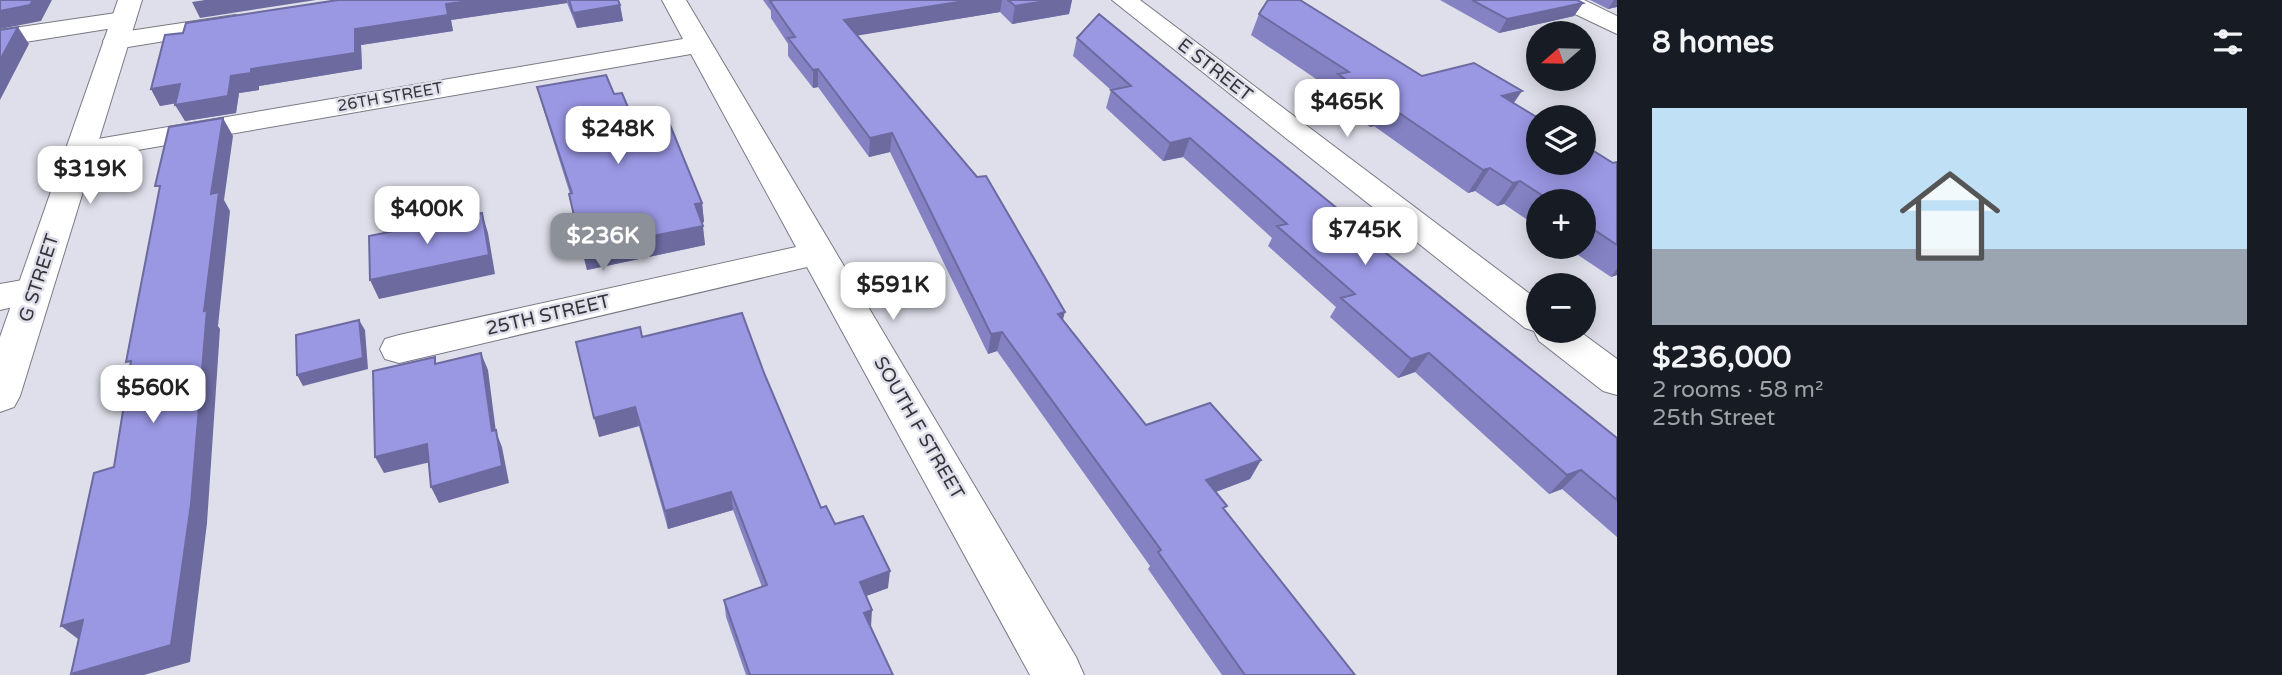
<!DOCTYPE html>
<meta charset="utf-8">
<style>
body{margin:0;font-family:"Varela Round",sans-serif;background:#20242c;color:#f1f3f6;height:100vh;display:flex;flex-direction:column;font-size:26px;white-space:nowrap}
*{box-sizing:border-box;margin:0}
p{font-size:23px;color:#9ea1a6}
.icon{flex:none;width:38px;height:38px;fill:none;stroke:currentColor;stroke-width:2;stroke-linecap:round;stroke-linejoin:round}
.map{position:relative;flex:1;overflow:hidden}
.side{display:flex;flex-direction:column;background:#171b24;width:665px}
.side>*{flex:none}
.needle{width:46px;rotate:250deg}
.fabs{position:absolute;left:1526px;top:21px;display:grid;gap:14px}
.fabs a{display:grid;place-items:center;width:70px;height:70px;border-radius:50%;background:#171b24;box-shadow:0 4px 18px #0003;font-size:35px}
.price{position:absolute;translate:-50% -60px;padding:0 16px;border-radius:14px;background:#fff;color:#222;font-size:23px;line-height:46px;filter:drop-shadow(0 2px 4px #0008)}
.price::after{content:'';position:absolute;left:50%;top:42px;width:21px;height:16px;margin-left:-10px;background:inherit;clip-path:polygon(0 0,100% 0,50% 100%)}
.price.active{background:#8c9099;color:#fff}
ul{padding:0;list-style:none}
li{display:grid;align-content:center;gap:14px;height:371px;padding:0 35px}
li span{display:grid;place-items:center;height:217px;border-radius:0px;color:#555}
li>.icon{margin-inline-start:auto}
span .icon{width:126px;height:126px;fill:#fffc;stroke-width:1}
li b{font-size:30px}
h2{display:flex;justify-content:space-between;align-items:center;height:84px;padding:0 35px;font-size:30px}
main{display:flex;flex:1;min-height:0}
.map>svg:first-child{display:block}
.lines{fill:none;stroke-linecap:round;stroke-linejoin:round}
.street-casing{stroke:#7a7a85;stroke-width:2}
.secondary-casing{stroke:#7a7a85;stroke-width:2}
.street{fill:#fff;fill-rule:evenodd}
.secondary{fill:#fff;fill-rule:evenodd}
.wall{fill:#8482c3}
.shaded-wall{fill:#6c6a9f}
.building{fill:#9a97e3;stroke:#6c6a9f;stroke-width:2}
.labels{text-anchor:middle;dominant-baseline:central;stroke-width:5;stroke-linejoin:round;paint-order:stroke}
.far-street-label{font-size:16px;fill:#343439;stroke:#dfdfeb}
.street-label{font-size:19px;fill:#343439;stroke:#dfdfeb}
</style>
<main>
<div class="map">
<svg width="1617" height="675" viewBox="0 0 1617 675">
<rect width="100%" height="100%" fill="#dfdfeb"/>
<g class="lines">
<defs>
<path id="street" d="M 662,0 L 686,0 L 1076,657 L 1084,675 L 1030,675 L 807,267 L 399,363 L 385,359 L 380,349 L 385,339 L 399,335 L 796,247 L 691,54 L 80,160 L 69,158 L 65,151 L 69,144 L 80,142 L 683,39 Z
M 1112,0 L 1140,0 L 1538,300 L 1538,331 L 1579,331 L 1617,359 L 1617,395 L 1603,391 L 1539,341 L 1534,331 L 1525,328 Z
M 1553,0 L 1584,0 L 1617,16 L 1617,34 L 1556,5 Z
M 123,12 L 132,15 L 136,20 L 132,25 L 0,46 L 0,30 Z
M 235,15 L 244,18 L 248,23 L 244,28 L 116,49 L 107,47 L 103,41 L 107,35 L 116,33 Z
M 34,278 L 47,281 L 52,290 L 47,299 L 0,310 L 0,284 Z"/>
<path id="secondary" d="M 118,0 L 142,0 L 20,396 L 14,407 L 0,412 L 0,337 Z"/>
</defs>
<use href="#street" class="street-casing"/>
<use href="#secondary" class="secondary-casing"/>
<use href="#street" class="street"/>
<use href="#secondary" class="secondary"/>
</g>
<path class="wall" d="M 338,0 L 618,0 L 620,5 L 623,21 L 577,28 L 567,3 L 451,20 L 453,31 L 361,45 L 362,69 L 259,86 L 259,90 L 239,93 L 236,113 L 185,121 L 176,103 L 160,106 L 151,89 L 183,33 Z
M 763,0 L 1072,0 L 1069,14 L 1012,24 L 1000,12 L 857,35 L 1063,319 L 1146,425 L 1261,460 L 1250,479 L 1216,492 L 1225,510 L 1355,675 L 1222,675 L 1148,569 L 1150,566 L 997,351 L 988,354 L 890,152 L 869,157 L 818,87 L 813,88 L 788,56 L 788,44 L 771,18 L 771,11 Z
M 1440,0 L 1577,0 L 1583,3 L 1574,16 L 1499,33 Z
M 1590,0 L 1617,0 L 1617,7 L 1608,9 Z
M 1259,14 L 1422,76 L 1514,103 L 1613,163 L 1617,162 L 1617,275 L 1611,277 L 1566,247 L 1584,247 L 1584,201 L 1538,201 L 1538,227 L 1504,204 L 1497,206 L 1475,191 L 1468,193 L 1374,126 L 1370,127 L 1328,96 L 1331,89 L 1251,35 Z
M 1077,38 L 1360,227 L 1358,231 L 1617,438 L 1617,537 L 1562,489 L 1549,494 L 1415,372 L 1398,378 L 1330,317 L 1336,307 L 1268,246 L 1272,238 L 1183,157 L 1163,161 L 1106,108 L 1111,90 L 1073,56 Z
M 537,87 L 614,94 L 638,131 L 702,203 L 704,222 L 702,223 L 705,245 L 587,270 L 570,194 L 542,105 Z
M 642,337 L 764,373 L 821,508 L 888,588 L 866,596 L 870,627 L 893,675 L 746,675 L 726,617 L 724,600 L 762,587 L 733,510 L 668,529 L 639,426 L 599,437 Z"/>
<path class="shaded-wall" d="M 33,0 L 52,0 L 41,21 L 0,29 L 0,11 Z
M 205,0 L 316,0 L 200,18 L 192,2 Z
M 476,0 L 567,0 L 567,3 L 451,20 L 453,31 L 361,45 L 362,69 L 259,86 L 259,90 L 239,93 L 236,113 L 185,121 L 175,105 L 231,76 L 251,69 L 355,29 L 446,4 Z
M 971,0 L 1002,0 L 1000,12 L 843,38 L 844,20 Z
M 1052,0 L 1072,0 L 1069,14 L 1012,24 L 1015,6 Z
M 1614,0 L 1617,0 L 1617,7 L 1608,9 Z
M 1583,3 L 1574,16 L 1499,33 L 1507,19 Z
M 620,5 L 623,21 L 577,28 L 573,13 Z
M 18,27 L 29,44 L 0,100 L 0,60 Z
M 818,69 L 818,87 L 813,88 L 813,70 Z
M 180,84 L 189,101 L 160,106 L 151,89 Z
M 1522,91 L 1507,113 L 1502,96 Z
M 1386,104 L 1374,126 L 1370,127 L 1381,105 Z
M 223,118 L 233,136 L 224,200 L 230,211 L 218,326 L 220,329 L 207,523 L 190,662 L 144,675 L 73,675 L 71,674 L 204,311 L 211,194 Z
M 892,133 L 890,152 L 869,157 L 870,138 Z
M 1190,138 L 1183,157 L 1163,161 L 1170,143 Z
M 1490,168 L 1475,191 L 1468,193 L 1483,170 Z
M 1520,181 L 1504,204 L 1497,206 L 1513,183 Z
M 702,203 L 704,222 L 697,224 L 695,204 Z
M 482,213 L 488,233 L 495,274 L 379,299 L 370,280 Z
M 703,226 L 705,245 L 587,270 L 582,250 Z
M 1617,269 L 1617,275 L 1611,277 Z
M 1065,312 L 1060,331 L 1058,314 Z
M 359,320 L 365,330 L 368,369 L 303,386 L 297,375 Z
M 1002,332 L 997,351 L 988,354 L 991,334 Z
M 481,353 L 488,370 L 496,432 L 502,447 L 509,483 L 439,503 L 431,487 L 492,431 Z
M 1429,353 L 1415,372 L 1398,378 L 1411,359 Z
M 635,407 L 639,426 L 599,437 L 594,418 Z
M 427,444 L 435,461 L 384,473 L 375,457 Z
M 1261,460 L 1250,479 L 1196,499 L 1206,480 Z
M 1581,470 L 1562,489 L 1549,494 L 1567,475 Z
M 731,492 L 733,510 L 668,529 L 665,511 Z
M 890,571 L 888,588 L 858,599 L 860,582 Z
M 872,610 L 871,627 L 864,613 Z
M 83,620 L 82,642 L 61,626 Z"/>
<path class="building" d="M 0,0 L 33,0 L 30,5 L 0,11 Z
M 338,0 L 476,0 L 446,4 L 448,15 L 355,29 L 355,53 L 251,69 L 251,73 L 231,76 L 228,96 L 175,105 L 180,84 L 151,89 L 165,35 L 183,33 L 186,23 Z
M 569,0 L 618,0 L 620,5 L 573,13 Z
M 775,0 L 971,0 L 844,20 L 977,177 L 986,176 L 1065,312 L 1058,314 L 1146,425 L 1210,403 L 1261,460 L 1206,480 L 1227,506 L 1223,508 L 1355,675 L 1245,675 L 1158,552 L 1161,550 L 1002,332 L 991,334 L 892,133 L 870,138 L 818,69 L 813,70 L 788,38 L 795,37 L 770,1 Z
M 1008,0 L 1052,0 L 1015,6 Z
M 1268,0 L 1300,0 L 1422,76 L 1474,63 L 1522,91 L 1502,96 L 1538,118 L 1538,163 L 1584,163 L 1584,145 L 1613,163 L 1617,162 L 1617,245 L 1584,223 L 1584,201 L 1551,201 L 1520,181 L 1513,183 L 1490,168 L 1483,170 L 1386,104 L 1381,105 L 1338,74 L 1349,72 L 1259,14 Z
M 1472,0 L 1577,0 L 1583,3 L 1507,19 Z
M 1099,14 L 1360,227 L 1356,229 L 1617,438 L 1617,500 L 1581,470 L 1567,475 L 1429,353 L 1411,359 L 1341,298 L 1355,294 L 1277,226 L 1287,224 L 1190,138 L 1170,143 L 1111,90 L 1131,86 L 1077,38 Z
M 18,27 L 0,60 L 0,30 Z
M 606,75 L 614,94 L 622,93 L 638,131 L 670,125 L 702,203 L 695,204 L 703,226 L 582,250 L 569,194 L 572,193 L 537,87 Z
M 223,118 L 211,194 L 219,192 L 204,311 L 207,310 L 191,504 L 171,645 L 71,674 L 83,620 L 61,626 L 94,473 L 114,467 L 131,361 L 126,362 L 160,186 L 155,186 L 169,127 Z
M 482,213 L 489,255 L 370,280 L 369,236 Z
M 742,313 L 764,373 L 821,508 L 826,506 L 835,524 L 863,516 L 890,571 L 860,582 L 872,610 L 864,613 L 893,675 L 750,675 L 724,600 L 767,585 L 731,492 L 665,511 L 635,407 L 594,418 L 576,342 L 640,327 L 642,337 Z
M 359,320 L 363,358 L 297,375 L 296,335 Z
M 481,353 L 492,431 L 496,430 L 502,466 L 431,487 L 427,444 L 375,457 L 373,371 L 435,357 L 435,364 Z"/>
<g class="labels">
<g class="far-street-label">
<text transform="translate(390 97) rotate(-10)">26TH STREET</text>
</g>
<g class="street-label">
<text transform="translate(1215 70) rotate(38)">E STREET</text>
<text transform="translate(39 278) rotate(-72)">G STREET</text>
<text transform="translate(548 315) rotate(-13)">25TH STREET</text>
<text transform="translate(919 428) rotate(60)">SOUTH F STREET</text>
</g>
</g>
</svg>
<div class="fabs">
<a><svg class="needle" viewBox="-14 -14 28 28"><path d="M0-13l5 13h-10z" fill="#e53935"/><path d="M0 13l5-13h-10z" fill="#9ea1a6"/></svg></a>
<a><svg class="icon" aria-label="layers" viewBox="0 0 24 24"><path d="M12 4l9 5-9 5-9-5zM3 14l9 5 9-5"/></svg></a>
<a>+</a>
<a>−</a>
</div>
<b class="price" style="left:1347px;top:139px">$465K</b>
<b class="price" style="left:618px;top:166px">$248K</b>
<b class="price" style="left:90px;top:206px">$319K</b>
<b class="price" style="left:427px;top:246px">$400K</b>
<b class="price" style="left:1365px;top:267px">$745K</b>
<b class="price active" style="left:603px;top:273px">$236K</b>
<b class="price" style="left:893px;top:322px">$591K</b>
<b class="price" style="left:153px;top:425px">$560K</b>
</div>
<section class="side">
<h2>8 homes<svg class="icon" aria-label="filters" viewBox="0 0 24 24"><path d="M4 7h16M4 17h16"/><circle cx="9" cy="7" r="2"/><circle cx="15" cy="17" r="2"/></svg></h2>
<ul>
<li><span style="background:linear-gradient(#bfe0f5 65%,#9aa5b1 0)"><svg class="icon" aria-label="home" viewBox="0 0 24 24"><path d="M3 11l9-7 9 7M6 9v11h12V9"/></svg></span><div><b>$236,000</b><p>2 rooms · 58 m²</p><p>25th Street</p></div></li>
</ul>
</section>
</main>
